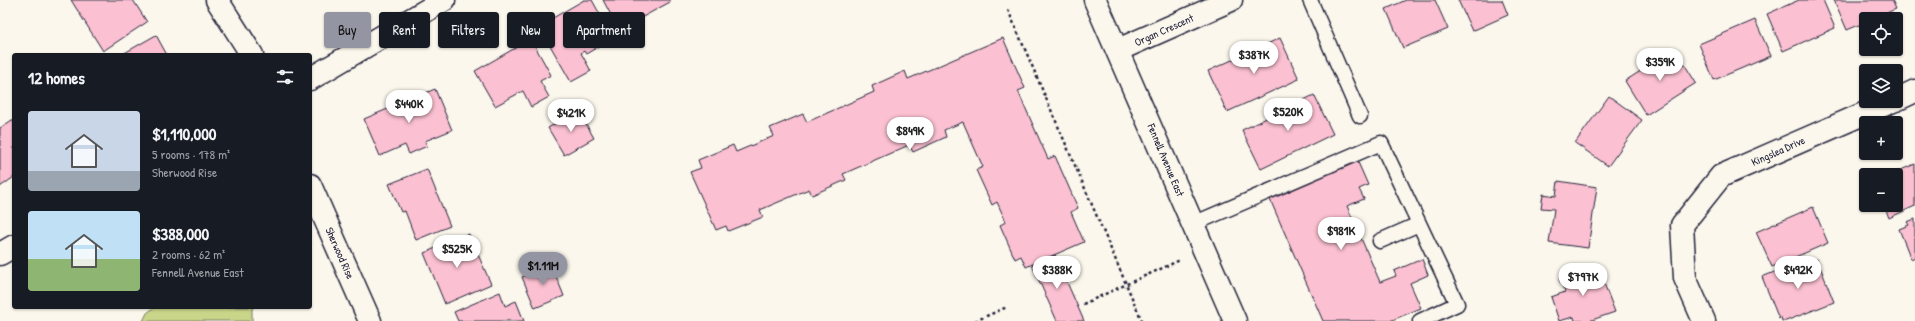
<!DOCTYPE html>
<meta charset="utf-8">
<style>
body{margin:0;font-family:"Patrick Hand",sans-serif;background:#20242c;color:#f1f3f6;height:100vh;display:flex;flex-direction:column;font-size:15px;white-space:nowrap}
*{box-sizing:border-box;margin:0}
p{font-size:13px;color:#9ea1a6}
.icon{flex:none;width:22px;height:22px;fill:none;stroke:currentColor;stroke-width:2;stroke-linecap:round;stroke-linejoin:round}
.map{position:relative;flex:1;overflow:hidden}
.side{position:absolute;left:12px;top:53px;width:300px;height:256px;display:flex;flex-direction:column;background:#171b24;border-radius:4px;box-shadow:0 1px 3px #0004}
.side>*{flex:none}
.hud{position:absolute;left:324px;top:12px;width:380px;height:36px;display:flex;gap:8px}
.buttons{position:absolute;left:1859px;top:12px;display:grid;gap:8px}
.buttons a{display:grid;place-items:center;width:44px;height:44px;border-radius:4px;background:#171b24;box-shadow:0 1px 3px #0004;font-size:20px}
.price{position:absolute;translate:-50% -34px;padding:0 9px;border-radius:14px;background:#fff;color:#222;font-size:13px;line-height:26px;filter:drop-shadow(0 1px 2px #0008)}
.price::after{content:'';position:absolute;left:50%;top:24px;width:12px;height:9px;margin-left:-6px;background:inherit;clip-path:polygon(0 0,100% 0,50% 100%)}
.price.on{background:#9495a2;color:#111}
ul{padding:0;list-style:none}
li{display:flex;align-items:center;gap:12px;height:100px;padding:0 16px}
li span{display:grid;place-items:center;flex:none;width:112px;height:80px;border-radius:4px;color:#555}
li>.icon{margin-inline-start:auto}
span .icon{width:48px;height:48px;fill:#fffc;stroke-width:1}
li b{font-size:17px}
h2{display:flex;justify-content:space-between;align-items:center;height:48px;padding:0 16px;font-size:17px}
.tag{padding:0 14px;border-radius:4px;background:#171b24;box-shadow:0 1px 3px #0004;font-size:14px;line-height:36px}
.tag.on{background:#9495a2;color:#111}
.map>svg:first-child{display:block}
.green{fill:#c9d588;stroke:#767c62}
.building{fill:#fbc0d1;stroke:#22223b}
.lines{fill:none;stroke-linecap:round;stroke-linejoin:round}
.lane-casing{stroke:#22223b;stroke-width:17}
.street-casing{stroke:#22223b;stroke-width:25}
.secondary-casing{stroke:#22223b;stroke-width:25}
.path{stroke:#22223b;stroke-width:2.5;stroke-dasharray:3 3;stroke-linecap:butt}
.lane{stroke:#fbf7ec;stroke-width:14}
.street{stroke:#fbf7ec;stroke-width:22}
.secondary{stroke:#fbf7ec;stroke-width:22}
.labels{text-anchor:middle;dominant-baseline:central;stroke-width:4;stroke-linejoin:round;paint-order:stroke}
.street-label{font-size:11px;fill:#22223b;stroke:#fbf7ec}
</style>
<div class="map">
<svg width="1915" height="321" viewBox="0 0 1915 321">
<rect width="100%" height="100%" fill="#fbf7ec"/>
<filter id="ink" filterUnits="userSpaceOnUse"><feTurbulence type="fractalNoise" baseFrequency=".025" numOctaves="2"/><feDisplacementMap in="SourceGraphic" scale="8" xChannelSelector="R" yChannelSelector="G"/><feConvolveMatrix kernelMatrix="1 2 1 2 8 2 1 2 1" color-interpolation-filters="sRGB"/></filter>
<g filter="url(#ink)">
<path class="green" d="M 155,307 L 254,307 L 252,309 L 252,321 L 143,321 L 147,313 Z"/>
<path class="building" d="M 71,0 L 133,0 L 147,22 L 103,51 Z
M 584,0 L 592,0 L 613,38 L 586,54 L 584,51 L 581,53 L 591,71 L 571,82 L 539,26 Z
M 603,0 L 669,0 L 670,2 L 619,30 Z
M 1406,0 L 1435,0 L 1448,29 L 1403,48 L 1386,9 Z
M 1458,0 L 1502,0 L 1508,15 L 1472,31 Z
M 1799,0 L 1823,0 L 1835,28 L 1783,51 L 1767,14 Z
M 1834,0 L 1892,0 L 1896,9 L 1872,19 L 1866,19 L 1866,22 L 1847,30 Z
M 1755,20 L 1771,56 L 1714,80 L 1699,44 Z
M 156,35 L 167,55 L 121,55 Z
M 1003,38 L 1025,88 L 1018,91 L 1048,159 L 1055,156 L 1078,208 L 1071,212 L 1084,242 L 1026,267 L 1021,256 L 1015,259 L 1000,225 L 1006,222 L 997,202 L 992,205 L 976,170 L 983,167 L 963,122 L 944,130 L 946,137 L 913,152 L 909,145 L 843,174 L 846,180 L 812,195 L 809,189 L 760,210 L 763,217 L 728,231 L 726,226 L 716,230 L 690,172 L 701,168 L 698,160 L 733,145 L 736,152 L 774,136 L 770,128 L 803,114 L 807,122 L 874,92 L 872,86 L 905,71 L 908,79 Z
M 1280,38 L 1299,79 L 1227,112 L 1208,71 Z
M 531,39 L 551,75 L 540,81 L 549,97 L 531,107 L 523,91 L 495,106 L 475,71 Z
M 1675,49 L 1696,83 L 1646,115 L 1625,81 Z
M 435,89 L 452,130 L 425,141 L 427,146 L 409,154 L 405,145 L 380,156 L 364,119 Z
M 1314,95 L 1333,134 L 1261,169 L 1242,130 Z
M 1609,96 L 1642,120 L 1608,166 L 1575,143 Z
M 578,110 L 594,138 L 564,155 L 548,128 Z
M 12,120 L 14,123 L 14,177 L 0,187 L 0,128 Z
M 1357,160 L 1368,185 L 1359,189 L 1364,199 L 1347,206 L 1380,282 L 1396,276 L 1394,271 L 1422,259 L 1428,275 L 1410,283 L 1421,308 L 1390,321 L 1323,321 L 1269,197 Z
M 1915,164 L 1915,206 L 1889,218 L 1884,205 L 1896,205 L 1896,175 L 1889,175 Z
M 427,169 L 450,226 L 416,240 L 405,211 L 401,212 L 389,184 Z
M 1558,181 L 1597,187 L 1588,248 L 1549,243 L 1554,209 L 1541,208 L 1543,194 L 1556,196 Z
M 1813,207 L 1828,243 L 1772,267 L 1756,232 Z
M 1915,219 L 1915,257 L 1911,259 L 1899,229 L 1909,225 L 1907,222 Z
M 469,234 L 491,284 L 445,304 L 424,253 Z
M 1055,255 L 1084,321 L 1057,321 L 1032,265 Z
M 1817,259 L 1834,302 L 1786,321 L 1782,321 L 1781,317 L 1779,319 L 1762,277 L 1799,262 L 1803,271 L 1809,268 L 1807,263 Z
M 551,264 L 564,296 L 535,308 L 522,277 Z
M 1597,265 L 1615,312 L 1589,321 L 1575,321 L 1574,317 L 1559,321 L 1551,297 L 1565,292 L 1559,279 Z
M 500,292 L 505,306 L 516,301 L 524,321 L 458,321 L 454,312 Z"/>
<g class="lines">
<defs>
<path id="lane" d="M 1310,0 L 1360,116
M 1193,224 L 1381,143 L 1457,304 L 1420,321
M 1380,241 L 1419,224"/>
<path id="street" d="M 217,0 L 252,55
M 1118,50 L 1231,0
M 310,79 L 444,0
M 1896,100 L 1915,91
M 310,185 L 370,321
M 0,254 L 14,246
M 1704,321 L 1685,278 L 1682,225 L 1721,176 L 1893,101"/>
<path id="secondary" d="M 1095,0 L 1235,321"/>
</defs>
<use href="#lane" class="lane-casing"/>
<use href="#street" class="street-casing"/>
<use href="#secondary" class="secondary-casing"/>
<path class="path" d="M 1008,10 L 1142,321
M 1083,304 L 1180,260
M 975,321 L 1007,307"/>
<use href="#lane" class="lane"/>
<use href="#street" class="street"/>
<use href="#secondary" class="secondary"/>
</g>
</g>
<g class="labels">
<g class="street-label">
<text transform="translate(1164 30) rotate(-24)">Organ Crescent</text>
<text transform="translate(1778 151) rotate(-24)">Kingslea Drive</text>
<text transform="translate(1166 160) rotate(67)">Fennell Avenue East</text>
<text transform="translate(340 253) rotate(66)">Sherwood Rise</text>
</g>
</g>
</svg>
<div class="buttons">
<a><svg class="icon" aria-label="locate" viewBox="0 0 24 24"><circle cx="12" cy="12" r="6"/><path d="M12 2v4M12 18v4M2 12h4M18 12h4"/></svg></a>
<a><svg class="icon" aria-label="layers" viewBox="0 0 24 24"><path d="M12 4l9 5-9 5-9-5zM3 14l9 5 9-5"/></svg></a>
<a>+</a>
<a>−</a>
</div>
<b class="price" style="left:1254px;top:75px">$387K</b>
<b class="price" style="left:1660px;top:82px">$359K</b>
<b class="price" style="left:409px;top:124px">$440K</b>
<b class="price" style="left:1288px;top:132px">$520K</b>
<b class="price" style="left:571px;top:133px">$421K</b>
<b class="price" style="left:910px;top:151px">$849K</b>
<b class="price" style="left:1341px;top:251px">$981K</b>
<b class="price" style="left:457px;top:269px">$525K</b>
<b class="price on" style="left:543px;top:286px">$1.11M</b>
<b class="price" style="left:1057px;top:290px">$388K</b>
<b class="price" style="left:1798px;top:290px">$492K</b>
<b class="price" style="left:1583px;top:297px">$797K</b>
<div class="hud">
<a class="tag on">Buy</a>
<a class="tag">Rent</a>
<a class="tag">Filters</a>
<a class="tag">New</a>
<a class="tag">Apartment</a>
</div>
<section class="side">
<h2>12 homes<svg class="icon" aria-label="filters" viewBox="0 0 24 24"><path d="M4 7h16M4 17h16"/><circle cx="9" cy="7" r="2"/><circle cx="15" cy="17" r="2"/></svg></h2>
<ul>
<li><span style="background:linear-gradient(#c9d6e8 75%,#9aa5b1 0)"><svg class="icon" aria-label="home" viewBox="0 0 24 24"><path d="M3 11l9-7 9 7M6 9v11h12V9"/></svg></span><div><b>$1,110,000</b><p>5 rooms · 178 m²</p><p>Sherwood Rise</p></div></li>
<li><span style="background:linear-gradient(#bfe0f5 60%,#8fb573 0)"><svg class="icon" aria-label="home" viewBox="0 0 24 24"><path d="M3 11l9-7 9 7M6 9v11h12V9"/></svg></span><div><b>$388,000</b><p>2 rooms · 62 m²</p><p>Fennell Avenue East</p></div></li>
</ul>
</section>
</div>
